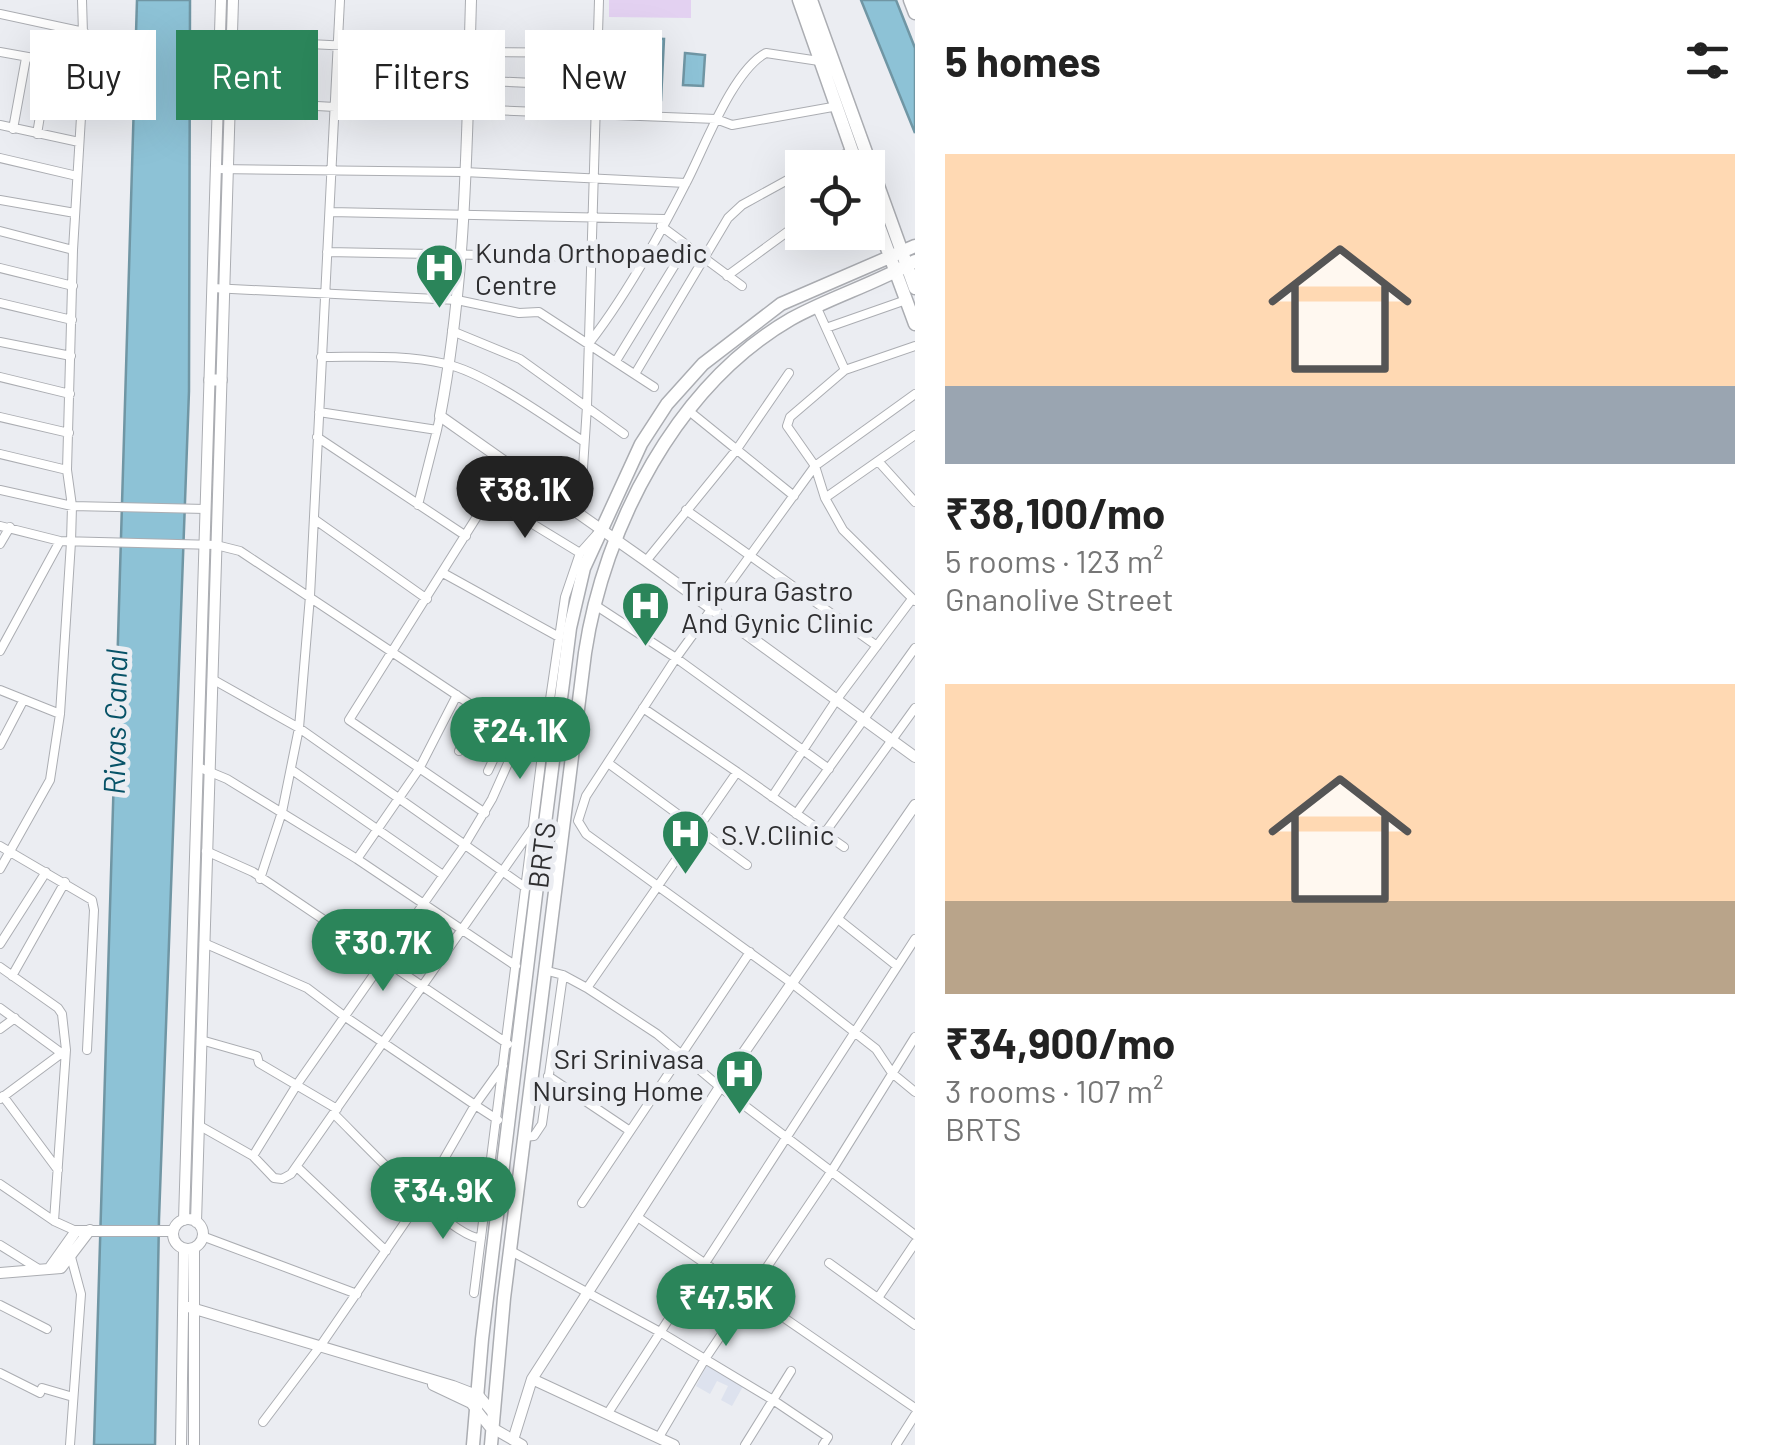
<!DOCTYPE html>
<meta charset="utf-8">
<style>
body{margin:0;font-family:Barlow,sans-serif;background:#f2f2f2;color:#222;height:100vh;display:flex;flex-direction:column;font-size:38px;white-space:nowrap}
*{box-sizing:border-box;margin:0}
p{font-size:32px;color:#767676}
.icon{flex:none;width:55px;height:55px;fill:none;stroke:currentColor;stroke-width:2;stroke-linecap:round;stroke-linejoin:round}
.map{position:relative;flex:1;overflow:hidden}
.side{display:flex;flex-direction:column;background:#fff;width:850px}
.side>*{flex:none}
.banner{position:absolute;left:30px;top:30px;width:735px;height:90px;display:flex;gap:20px}
.tools{position:absolute;left:785px;top:150px;display:grid;gap:20px}
.tools a{display:grid;place-items:center;width:100px;height:100px;border-radius:0px;background:#fff;box-shadow:0 10px 40px #0002;font-size:50px}
.price{position:absolute;translate:-50% -85px;padding:0 22px;border-radius:35px;background:#2b855a;color:#fff;font-size:32px;line-height:65px;filter:drop-shadow(0 2px 5px #0008)}
.price::after{content:'';position:absolute;left:50%;top:60px;width:30px;height:22px;margin-left:-15px;background:inherit;clip-path:polygon(0 0,100% 0,50% 100%)}
.price.active{background:#222;color:#fff}
ul{padding:0;list-style:none}
li{display:grid;align-content:center;gap:20px;height:530px;padding:0 30px}
li span{display:grid;place-items:center;height:310px;border-radius:0px;color:#555}
li>.icon{margin-inline-start:auto}
span .icon{width:180px;height:180px;fill:#fffc;stroke-width:1}
li b{font-size:42px}
h2{display:flex;justify-content:space-between;align-items:center;height:120px;padding:0 30px;font-size:42px}
.pill{padding:0 35px;border-radius:0px;background:#fff;box-shadow:0 10px 40px #0002;font-size:35px;line-height:90px}
.pill.active{background:#2b855a;color:#fff}
main{display:flex;flex:1;min-height:0}
.map>svg:first-child{display:block}
.built{fill:#dde2ee}
.green{fill:#e3d1f1}
.water{fill:#8dc2d6;stroke:#7096a4;stroke-width:2.5}
.lines{fill:none;stroke-linecap:round;stroke-linejoin:round}
.minor-casing{stroke:#abadb2;stroke-width:10}
.tertiary-casing{stroke:#abadb2;stroke-width:12}
.secondary-casing{stroke:#abadb2;stroke-width:14}
.primary-casing{stroke:#abadb2;stroke-width:15}
.minor{stroke:#fff;stroke-width:8}
.tertiary{stroke:#fff;stroke-width:10}
.secondary{stroke:#fff;stroke-width:11}
.primary{stroke:#fff;stroke-width:12}
.labels{text-anchor:middle;dominant-baseline:central;stroke-width:10;stroke-linejoin:round;paint-order:stroke}
.poi-label{font-size:28px;fill:#2e2e30;stroke:#ebedf2;text-anchor:start}
.street-label{font-size:28px;fill:#2e2e30;stroke:#ebedf2}
.water-label{font-size:30px;font-style:italic;fill:#075267;stroke:#ebedf2}
</style>
<main>
<div class="map">
<svg width="915" height="1445" viewBox="0 0 915 1445">
<rect width="100%" height="100%" fill="#ebedf2"/>
<path class="built" d="M 709,1361 L 746,1381 L 732,1406 L 721,1400 L 728,1386 L 717,1381 L 710,1394 L 696,1386 Z"/>
<path class="green" d="M 609,0 L 691,0 L 691,18 L 609,17 Z"/>
<path class="water" d="M 137,0 L 190,0 L 189,391 L 159,1219 L 155,1445 L 94,1445 Z
M 861,0 L 896,0 L 915,48 L 915,133 Z
M 638,38 L 664,39 L 661,100 L 635,98 Z
M 685,53 L 705,55 L 703,86 L 683,85 Z"/>
<g class="lines">
<defs>
<path id="minor" d="M 0,14 L 84,32
M 227,40 L 470,52 L 598,53
M 0,52 L 84,67
M 468,80 L 596,86
M 225,101 L 335,107
M 467,109 L 716,119 L 732,125 L 838,106
M 0,125 L 79,142
M 13,129 L 26,58
M 37,134 L 49,62
M 0,158 L 77,176
M 810,168 L 853,151
M 216,169 L 464,172 L 686,183
M 0,200 L 75,213
M 330,212 L 665,219
M 661,226 L 742,286
M 0,231 L 73,250
M 327,252 L 645,258
M 0,268 L 73,286
M 727,276 L 802,221
M 212,288 L 457,300 L 519,313 L 539,312 L 654,387
M 0,303 L 72,320
M 816,306 L 845,370
M 826,328 L 906,300
M 452,331 L 520,359 L 624,434
M 0,342 L 71,356
M 590,342 C 627,294 658,238 686,183 C 704,149 732,71 766,53 L 819,61
M 915,346 L 845,370 L 790,417 L 787,426 L 815,466 L 825,498 L 843,530 L 915,601
M 321,357 C 362,357 405,354 446,364 C 486,373 547,418 583,441
M 616,361 L 687,245
M 635,374 L 728,218 L 742,205 L 802,172
M 0,377 L 70,394
M 915,394 L 815,466 L 676,658 L 586,796 L 578,821 L 586,834 L 793,984 L 876,1049 L 892,1073 L 915,1092
M 689,411 L 794,496
M 319,412 L 437,430 L 440,416
M 0,417 L 69,433
M 317,437 L 466,536
M 0,454 L 67,470
M 878,461 L 915,502
M 0,490 L 72,506 L 206,509
M 490,498 L 580,553
M 825,498 L 915,435
M 418,505 L 437,430
M 686,510 L 877,646
M 580,515 L 587,406 L 599,0
M 314,519 L 427,599
M 0,526 L 60,541 L 216,545 L 240,551 L 482,712 L 510,724 L 488,771
M 0,544 L 10,527
M 646,561 L 737,449 L 789,373
M 443,573 L 559,637
M 595,605 L 676,658 L 829,769
M 0,651 L 60,541
M 212,679 L 299,728 L 526,888
M 0,690 L 60,714
M 643,708 L 737,772
M 517,730 L 543,747
M 0,745 L 23,701
M 459,751 L 482,712
M 608,763 L 747,865
M 198,767 L 227,779 L 357,859 L 516,966
M 292,770 L 443,875
M 772,797 L 837,699 L 912,599
M 485,813 L 349,720 L 510,464
M 796,814 L 915,648
M 824,834 L 915,708
M 0,846 L 92,900 L 94,910 L 87,1050
M 206,851 L 253,872 L 508,1044
M 357,859 L 419,769 L 457,695
M 0,869 L 50,780 L 60,714 L 71,542 L 72,506 L 67,470 L 73,250 L 84,67 L 82,0
M 260,879 L 282,812 L 299,728 L 310,596 L 340,0
M 838,919 L 897,966
M 204,943 L 307,988 L 344,1016 L 475,1105 L 503,1066
M 0,944 L 46,872
M 0,967 L 58,1008 L 62,1014 L 66,1050
M 544,970 L 563,975 L 587,988 L 657,1034 L 720,1087 L 915,1235
M 12,976 L 65,882
M 587,988 L 737,772 L 844,847
M 0,1008 L 60,1052
M 0,1029 L 15,1018
M 201,1040 L 257,1056 L 259,1063 L 337,1109
M 548,1076 L 630,1131
M 3,1096 L 58,1170
M 0,1099 L 66,1050 L 54,1221 L 76,1231
M 334,1114 C 359,1138 453,1240 481,1238
M 200,1126 L 253,1156 L 274,1178 L 282,1179 L 291,1174 L 532,829
M 524,1137 L 534,1136 L 542,1124 L 563,975
M 253,1156 L 298,1083 L 464,846 L 492,799 L 521,734
M 297,1167 L 386,1251
M 0,1184 L 54,1221
M 582,1203 L 750,952
M 636,1216 L 915,1408
M 202,1236 L 357,1294
M 0,1245 L 37,1268
M 511,1251 L 660,1332 L 773,1400 L 791,1371
M 829,1263 L 915,1325
M 474,1293 L 543,747 L 565,597 L 580,553 L 597,534
M 878,1298 L 915,1243
M 0,1305 L 47,1329
M 0,1373 L 40,1393
M 42,1388 L 73,1397
M 608,1413 L 915,939
M 263,1422 L 321,1345 L 421,1199 L 475,1105 L 498,1120
M 659,1437 L 705,1359 L 831,1172 L 915,1037
M 70,1445 L 81,1294 L 71,1257
M 745,1445 L 773,1400 L 828,1437 L 823,1445
M 896,1445 L 915,1415"/>
<path id="tertiary" d="M 471,0 C 467,139 466,280 440,416 L 646,561 L 915,757
M173 1234a15 15 0 1 1 30 0a15 15 0 1 1-30 0Z
M 184,1220 L 221,0
M 196,1222 L 233,0
M 49,1269 L 76,1231 L 173,1231
M 0,1273 L 61,1268 L 90,1230
M 185,1306 L 453,1386 L 479,1396 L 494,1414
M 532,1379 L 720,1087 L 915,805
M 433,1385 L 471,1403 L 489,1426 L 522,1445
M 513,1440 L 532,1379 L 674,1445
M 181,1445 L 184,1249
M 194,1445 L 194,1248"/>
<path id="secondary" d="M 210,380 L 221,380"/>
<path id="primary" d="M 799,0 L 858,168
M 811,0 L 915,288
M 910,0 L 915,13
M 868,197 L 915,324
M 473,1445 L 482,1339 L 537,886 L 570,628 L 584,568 L 641,444 L 667,404 L 703,364 L 781,304 L 915,246
M 491,1445 L 504,1298 L 585,653 C 604,526 677,385 791,319 C 831,297 875,284 915,261"/>
</defs>
<use href="#minor" class="minor-casing"/>
<use href="#tertiary" class="tertiary-casing"/>
<use href="#secondary" class="secondary-casing"/>
<use href="#primary" class="primary-casing"/>
<use href="#minor" class="minor"/>
<use href="#tertiary" class="tertiary"/>
<use href="#secondary" class="secondary"/>
<use href="#primary" class="primary"/>
</g>
<defs>
<symbol id="hospital-pin" viewBox="-11 -11 22 30"><path d="M0 17L-7.5 6A9.5 9.5 0 1 1 7.5 6Z" fill="#2b855a" stroke="#ebedf2"/><path d="M-5-5h3v3.5h4V-5h3V5h-3V1.5h-4V5h-3Z" fill="#fff"/></symbol>
</defs>
<g fill-rule="evenodd">
<use href="#hospital-pin" x="412" y="240" width="55" height="75"/>
<use href="#hospital-pin" x="618" y="578" width="55" height="75"/>
<use href="#hospital-pin" x="658" y="806" width="55" height="75"/>
<use href="#hospital-pin" x="712" y="1046" width="55" height="75"/>
</g>
<g class="labels">
<g class="poi-label">
<text x="475" y="252">Kunda Orthopaedic<tspan x="475" dy="32">Centre</tspan></text>
<text x="681" y="590">Tripura Gastro<tspan x="681" dy="32">And Gynic Clinic</tspan></text>
<text x="721" y="834">S.V.Clinic</text>
<text x="704" y="1058" text-anchor="end">Sri Srinivasa<tspan x="704" dy="32">Nursing Home</tspan></text>
</g>
<g class="street-label">
<text transform="translate(541 855) rotate(-83)">BRTS</text>
</g>
<g class="water-label">
<text transform="translate(114 722) rotate(-89)">Rivas Canal</text>
</g>
</g>
</svg>
<div class="tools">
<a><svg class="icon" aria-label="locate" viewBox="0 0 24 24"><circle cx="12" cy="12" r="6"/><path d="M12 2v4M12 18v4M2 12h4M18 12h4"/></svg></a>
</div>
<b class="price active" style="left:525px;top:541px">₹38.1K</b>
<b class="price" style="left:520px;top:782px">₹24.1K</b>
<b class="price" style="left:383px;top:994px">₹30.7K</b>
<b class="price" style="left:443px;top:1242px">₹34.9K</b>
<b class="price" style="left:726px;top:1349px">₹47.5K</b>
<div class="banner">
<a class="pill">Buy</a>
<a class="pill active">Rent</a>
<a class="pill">Filters</a>
<a class="pill">New</a>
</div>
</div>
<section class="side">
<h2>5 homes<svg class="icon" aria-label="filters" viewBox="0 0 24 24"><path d="M4 7h16M4 17h16"/><circle cx="9" cy="7" r="2"/><circle cx="15" cy="17" r="2"/></svg></h2>
<ul>
<li><span style="background:linear-gradient(#ffd9b3 75%,#9aa5b1 0)"><svg class="icon" aria-label="home" viewBox="0 0 24 24"><path d="M3 11l9-7 9 7M6 9v11h12V9"/></svg></span><div><b>₹38,100/mo</b><p>5 rooms · 123 m²</p><p>Gnanolive Street</p></div></li>
<li><span style="background:linear-gradient(#ffd9b3 70%,#b9a48a 0)"><svg class="icon" aria-label="home" viewBox="0 0 24 24"><path d="M3 11l9-7 9 7M6 9v11h12V9"/></svg></span><div><b>₹34,900/mo</b><p>3 rooms · 107 m²</p><p>BRTS</p></div></li>
</ul>
</section>
</main>
